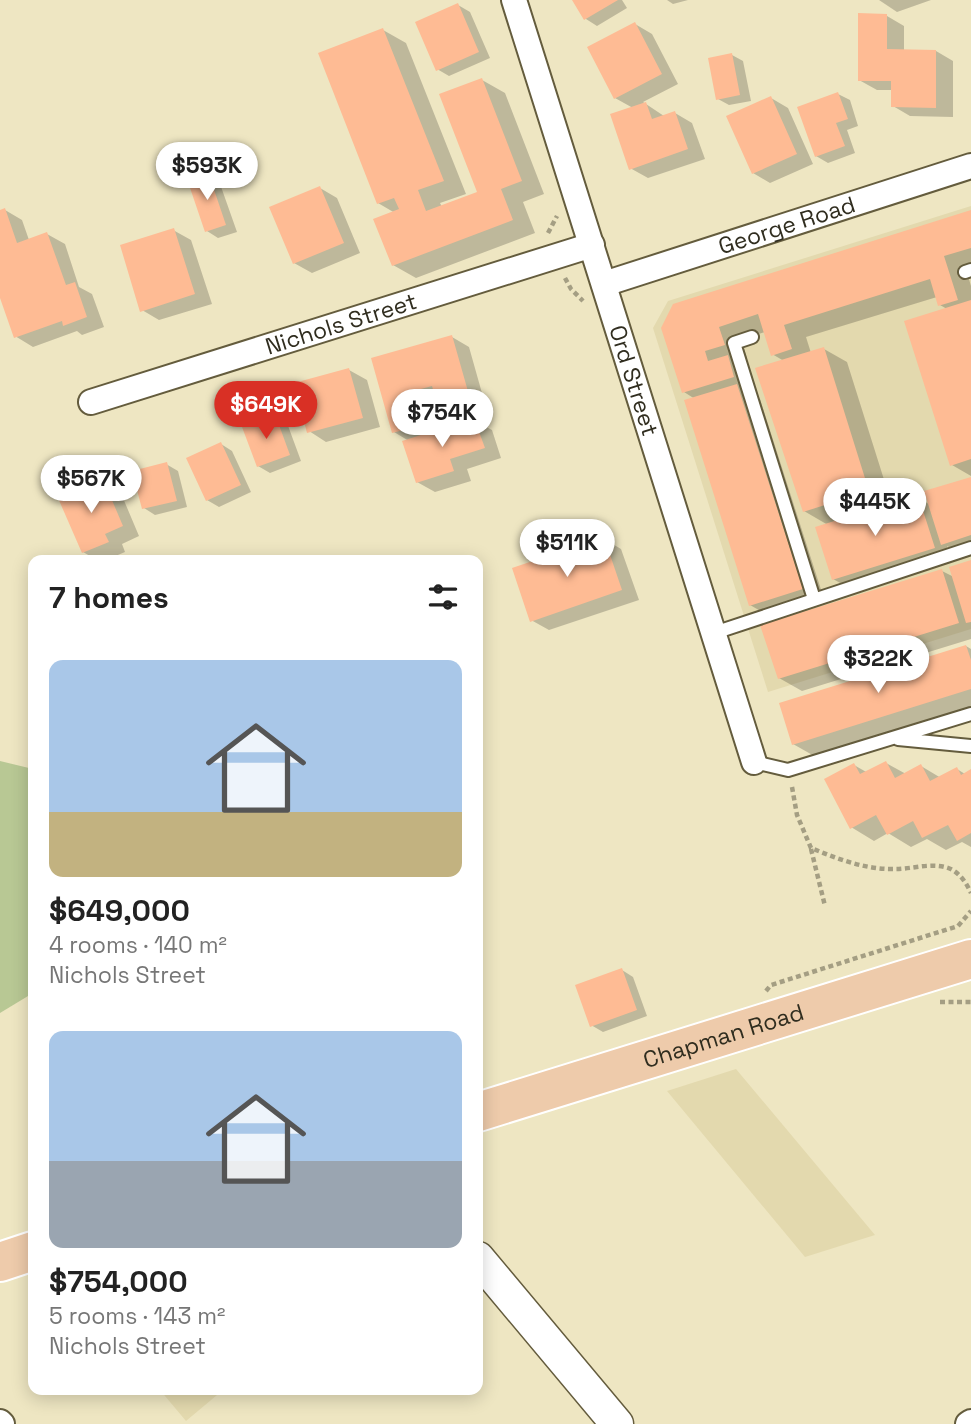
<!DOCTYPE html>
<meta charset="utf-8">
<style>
body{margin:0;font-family:"Space Grotesk",sans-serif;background:#f2f2f2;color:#222;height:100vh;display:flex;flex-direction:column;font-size:26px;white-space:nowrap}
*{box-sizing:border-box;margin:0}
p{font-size:23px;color:#767676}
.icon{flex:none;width:38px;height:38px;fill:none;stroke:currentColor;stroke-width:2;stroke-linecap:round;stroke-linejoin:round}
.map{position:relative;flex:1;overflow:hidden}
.sheet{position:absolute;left:28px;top:555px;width:455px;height:840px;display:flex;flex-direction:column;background:#fff;border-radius:14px;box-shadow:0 4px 18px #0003}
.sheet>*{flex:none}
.price{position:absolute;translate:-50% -60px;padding:0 16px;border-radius:24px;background:#fff;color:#222;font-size:23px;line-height:46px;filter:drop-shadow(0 2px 4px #0008)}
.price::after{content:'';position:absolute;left:50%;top:42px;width:21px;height:16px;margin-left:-10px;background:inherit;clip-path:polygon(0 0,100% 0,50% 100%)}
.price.active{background:#d93025;color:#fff}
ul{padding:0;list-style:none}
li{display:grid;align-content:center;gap:14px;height:371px;padding:0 21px}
li span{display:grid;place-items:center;height:217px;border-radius:14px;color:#555}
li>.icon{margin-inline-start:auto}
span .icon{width:126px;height:126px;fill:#fffc;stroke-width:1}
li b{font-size:30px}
h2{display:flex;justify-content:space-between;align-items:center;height:84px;padding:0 21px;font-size:30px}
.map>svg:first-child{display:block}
.built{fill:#e3d9ae}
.green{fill:#b8c894}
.shadow{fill:#0003;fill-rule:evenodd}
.building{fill:#febb94}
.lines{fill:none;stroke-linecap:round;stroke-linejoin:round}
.service-casing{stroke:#645c3d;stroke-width:16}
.minor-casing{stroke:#645c3d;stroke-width:28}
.tertiary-casing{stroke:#645c3d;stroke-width:35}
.primary-casing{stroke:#fff;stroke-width:42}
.path{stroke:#a49e83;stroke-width:4.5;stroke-dasharray:5 3.5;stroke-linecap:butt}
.service{stroke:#fff;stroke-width:12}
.minor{stroke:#fff;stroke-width:24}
.tertiary{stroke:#fff;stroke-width:32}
.primary{stroke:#eecbab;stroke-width:38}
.labels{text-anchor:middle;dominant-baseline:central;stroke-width:7;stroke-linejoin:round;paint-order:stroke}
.street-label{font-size:23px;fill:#302d1f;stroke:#fcf3cf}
</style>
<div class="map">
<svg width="971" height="1424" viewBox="0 0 971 1424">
<rect width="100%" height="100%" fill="#eee6c2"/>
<path class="built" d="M 971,206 L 971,629 L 768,692 L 653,328 L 668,301 Z
M 736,1069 L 875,1235 L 805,1257 L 667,1091 Z
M 160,1390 L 223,1390 L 186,1421 Z"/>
<path class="green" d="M 0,761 L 33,769 L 33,993 L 0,1013 Z"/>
<path class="shadow" d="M 574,0 L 622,0 L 627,8 L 597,26 L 586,19 Z
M 667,0 L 688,0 L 673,4 Z
M 879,0 L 931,0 L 897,12 Z
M 458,5 L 470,12 L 490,58 L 449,76 L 437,69 Z
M 887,16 L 904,26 L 904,51 L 936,51 L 953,61 L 953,117 L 910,116 L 893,106 L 893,90 L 877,90 L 859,80 Z
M 635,24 L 652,34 L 678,84 L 643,102 L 664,116 L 675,113 L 692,123 L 705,159 L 648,178 L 630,168 L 633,108 L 615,98 Z
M 383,30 L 406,43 L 466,194 L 440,203 L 442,207 L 479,193 L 482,80 L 505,93 L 544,194 L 523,202 L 535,233 L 416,278 L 393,265 L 395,213 L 378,203 Z
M 732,55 L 743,61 L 751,101 L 729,105 L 718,99 Z
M 838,94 L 850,100 L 858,126 L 847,130 L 855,153 L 828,163 L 816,156 Z
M 771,98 L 788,108 L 813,164 L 770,183 L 753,173 Z
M 208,174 L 219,181 L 237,232 L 218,238 L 207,231 Z
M 320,188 L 337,198 L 360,253 L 312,273 L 294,263 Z
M 5,210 L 22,220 L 29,240 L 47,234 L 65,244 L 79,287 L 92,294 L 104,327 L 82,335 L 77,331 L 33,347 L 15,336 L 0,293 L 0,212 Z
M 971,212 L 971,268 L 966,269 L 971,286 L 971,476 L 952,465 L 947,309 L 940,305 L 937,297 L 806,337 L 811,353 L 824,349 L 847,362 L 892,505 L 918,497 L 930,505 L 971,479 L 971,550 L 960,554 L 947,546 L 951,558 L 851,589 L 833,579 L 828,525 L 804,511 L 784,361 L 772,354 L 765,332 L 741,340 L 747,358 L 736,361 L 750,370 L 756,390 L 748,393 L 760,399 L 825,602 L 773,618 L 750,605 L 695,399 L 684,392 L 663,328 Z
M 173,230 L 191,240 L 212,304 L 159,320 L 142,310 Z
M 452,337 L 469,347 L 489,418 L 477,422 L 492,430 L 501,458 L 467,469 L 471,481 L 435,492 L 417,482 L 409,441 L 394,432 L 373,360 ZM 438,398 L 443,416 L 458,425 L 435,432 L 426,402 Z
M 349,370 L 367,380 L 380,427 L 326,442 L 309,431 Z
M 275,416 L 287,423 L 301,461 L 270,473 L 258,466 Z
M 221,444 L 232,451 L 251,492 L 219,507 L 207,500 Z
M 166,464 L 178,471 L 187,507 L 155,515 L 144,508 Z
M 103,481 L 120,491 L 139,536 L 122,544 L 125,552 L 106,560 L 97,560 L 83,552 Z
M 604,539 L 621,549 L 639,600 L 549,630 L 531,620 Z
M 971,561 L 971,639 L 802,691 L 779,678 L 942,571 L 954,577 Z
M 966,646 L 971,649 L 971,708 L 816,757 L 793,744 Z
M 886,763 L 906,774 L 921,766 L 941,778 L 957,769 L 965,774 L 971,771 L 971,847 L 962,842 L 946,850 L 927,839 L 911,847 L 888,833 L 874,841 L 851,827 L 854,765 L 868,773 Z
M 622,970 L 633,977 L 647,1016 L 603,1032 L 591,1025 Z"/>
<path class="building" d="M 572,0 L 618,0 L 584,20 Z
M 458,3 L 479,52 L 436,71 L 415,22 Z
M 858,13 L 887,14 L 887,49 L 936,50 L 936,108 L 891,107 L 891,81 L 858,81 Z
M 635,22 L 662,74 L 614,99 L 587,47 Z
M 383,28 L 444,181 L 418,190 L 426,211 L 477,192 L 439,94 L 482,78 L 522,181 L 501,189 L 513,220 L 392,266 L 373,219 L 399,209 L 394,198 L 377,204 L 318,53 Z
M 732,53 L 740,95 L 716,100 L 708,58 Z
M 838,92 L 848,119 L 836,123 L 845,146 L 815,157 L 797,107 Z
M 771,96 L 797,154 L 752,174 L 726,116 Z
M 646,102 L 652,119 L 675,111 L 688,149 L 629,170 L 610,114 Z
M 208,172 L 226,225 L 205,232 L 187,179 Z
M 320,186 L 344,243 L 293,264 L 269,207 Z
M 5,208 L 17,243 L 47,232 L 66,285 L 75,282 L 87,317 L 63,326 L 62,321 L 14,338 L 0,298 L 0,210 Z
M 971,210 L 971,248 L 944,256 L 958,300 L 938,306 L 930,279 L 784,325 L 792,349 L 771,356 L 758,314 L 719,327 L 725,345 L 705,351 L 708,361 L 728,355 L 734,377 L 682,393 L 661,328 L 673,304 Z
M 174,228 L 195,294 L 140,312 L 120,245 Z
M 971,300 L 971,459 L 950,466 L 904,321 Z
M 452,335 L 473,409 L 441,417 L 432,386 L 410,392 L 419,426 L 392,433 L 371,358 Z
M 824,347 L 869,491 L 803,512 L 755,368 Z
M 349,368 L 363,418 L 307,433 L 294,383 Z
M 737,384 L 803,589 L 749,606 L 684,400 Z
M 275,414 L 290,455 L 257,467 L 242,427 Z
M 474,418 L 485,448 L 450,459 L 454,471 L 416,483 L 402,441 Z
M 221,442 L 241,485 L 206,501 L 186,458 Z
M 167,462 L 177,501 L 142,509 L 132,471 Z
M 971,477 L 971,535 L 941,545 L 924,491 Z
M 103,479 L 123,526 L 105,534 L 109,542 L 82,553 L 58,498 Z
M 918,495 L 935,548 L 832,580 L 815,527 Z
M 604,537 L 622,590 L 530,622 L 512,568 Z
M 971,560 L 971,622 L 966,623 L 949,567 Z
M 942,569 L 959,623 L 778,679 L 760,625 Z
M 966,645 L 971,660 L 971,689 L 792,745 L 779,703 Z
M 886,761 L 895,778 L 921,764 L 930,781 L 957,767 L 961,775 L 971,769 L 971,833 L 957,841 L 948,825 L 922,838 L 913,821 L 887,835 L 876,815 L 850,829 L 824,779 L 854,763 L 860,774 Z
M 622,968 L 637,1010 L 590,1027 L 575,985 Z"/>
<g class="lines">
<defs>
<path id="service" d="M 965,272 L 971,270
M 752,337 L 734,343 L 814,599
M 714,633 L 971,548
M 898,739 L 971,746
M 754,762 L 788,770 L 971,714"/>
<g id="minor">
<path id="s1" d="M 514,0 L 754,762"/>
<path id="s2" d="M 604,284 L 971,166"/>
<path id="s3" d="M 91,402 L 592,245"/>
<path d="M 0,1422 L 2,1424"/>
<path d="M 968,1424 L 971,1422"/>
</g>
<path id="tertiary" d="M 478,1258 L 617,1424"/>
<g id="primary">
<path id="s4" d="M 478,1112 L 971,959"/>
<path d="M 0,1262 L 33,1251"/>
</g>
</defs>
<use href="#service" class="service-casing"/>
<use href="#minor" class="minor-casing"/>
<use href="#tertiary" class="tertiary-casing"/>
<use href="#primary" class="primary-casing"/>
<path class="path" d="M 548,233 L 557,216
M 565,278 L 571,289 L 583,301
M 792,787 L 797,815 L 811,848 C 838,859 866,870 896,869 C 911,869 930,863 945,867 C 958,870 966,882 971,893
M 811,849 L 825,906
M 766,991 L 771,985 L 958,926 L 971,911
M 940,1002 L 971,1002"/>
<use href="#service" class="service"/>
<use href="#minor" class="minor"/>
<use href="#tertiary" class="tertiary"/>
<use href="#primary" class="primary"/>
</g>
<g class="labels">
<g class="street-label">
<text stroke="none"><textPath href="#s2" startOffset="192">George Road</textPath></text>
<text stroke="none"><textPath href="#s3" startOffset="262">Nichols Street</textPath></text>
<text stroke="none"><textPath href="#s1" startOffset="399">Ord Street</textPath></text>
<text stroke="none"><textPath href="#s4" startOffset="257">Chapman Road</textPath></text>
</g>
</g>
</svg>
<b class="price" style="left:207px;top:202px">$593K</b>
<b class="price active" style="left:266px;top:441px">$649K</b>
<b class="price" style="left:442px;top:449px">$754K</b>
<b class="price" style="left:91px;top:515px">$567K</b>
<b class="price" style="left:875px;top:538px">$445K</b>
<b class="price" style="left:567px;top:579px">$511K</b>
<b class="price" style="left:878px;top:695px">$322K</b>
<section class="sheet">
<h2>7 homes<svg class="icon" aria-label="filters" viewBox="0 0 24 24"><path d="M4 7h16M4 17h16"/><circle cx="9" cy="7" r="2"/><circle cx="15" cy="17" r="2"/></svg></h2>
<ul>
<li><span style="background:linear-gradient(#a9c7e8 70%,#c2b280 0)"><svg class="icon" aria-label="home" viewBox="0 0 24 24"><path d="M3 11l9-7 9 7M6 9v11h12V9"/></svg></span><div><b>$649,000</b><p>4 rooms · 140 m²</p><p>Nichols Street</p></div></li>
<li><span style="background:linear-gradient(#a9c7e8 60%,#9aa5b1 0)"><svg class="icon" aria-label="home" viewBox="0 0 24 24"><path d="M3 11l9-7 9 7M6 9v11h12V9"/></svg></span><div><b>$754,000</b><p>5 rooms · 143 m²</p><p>Nichols Street</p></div></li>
</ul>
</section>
</div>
